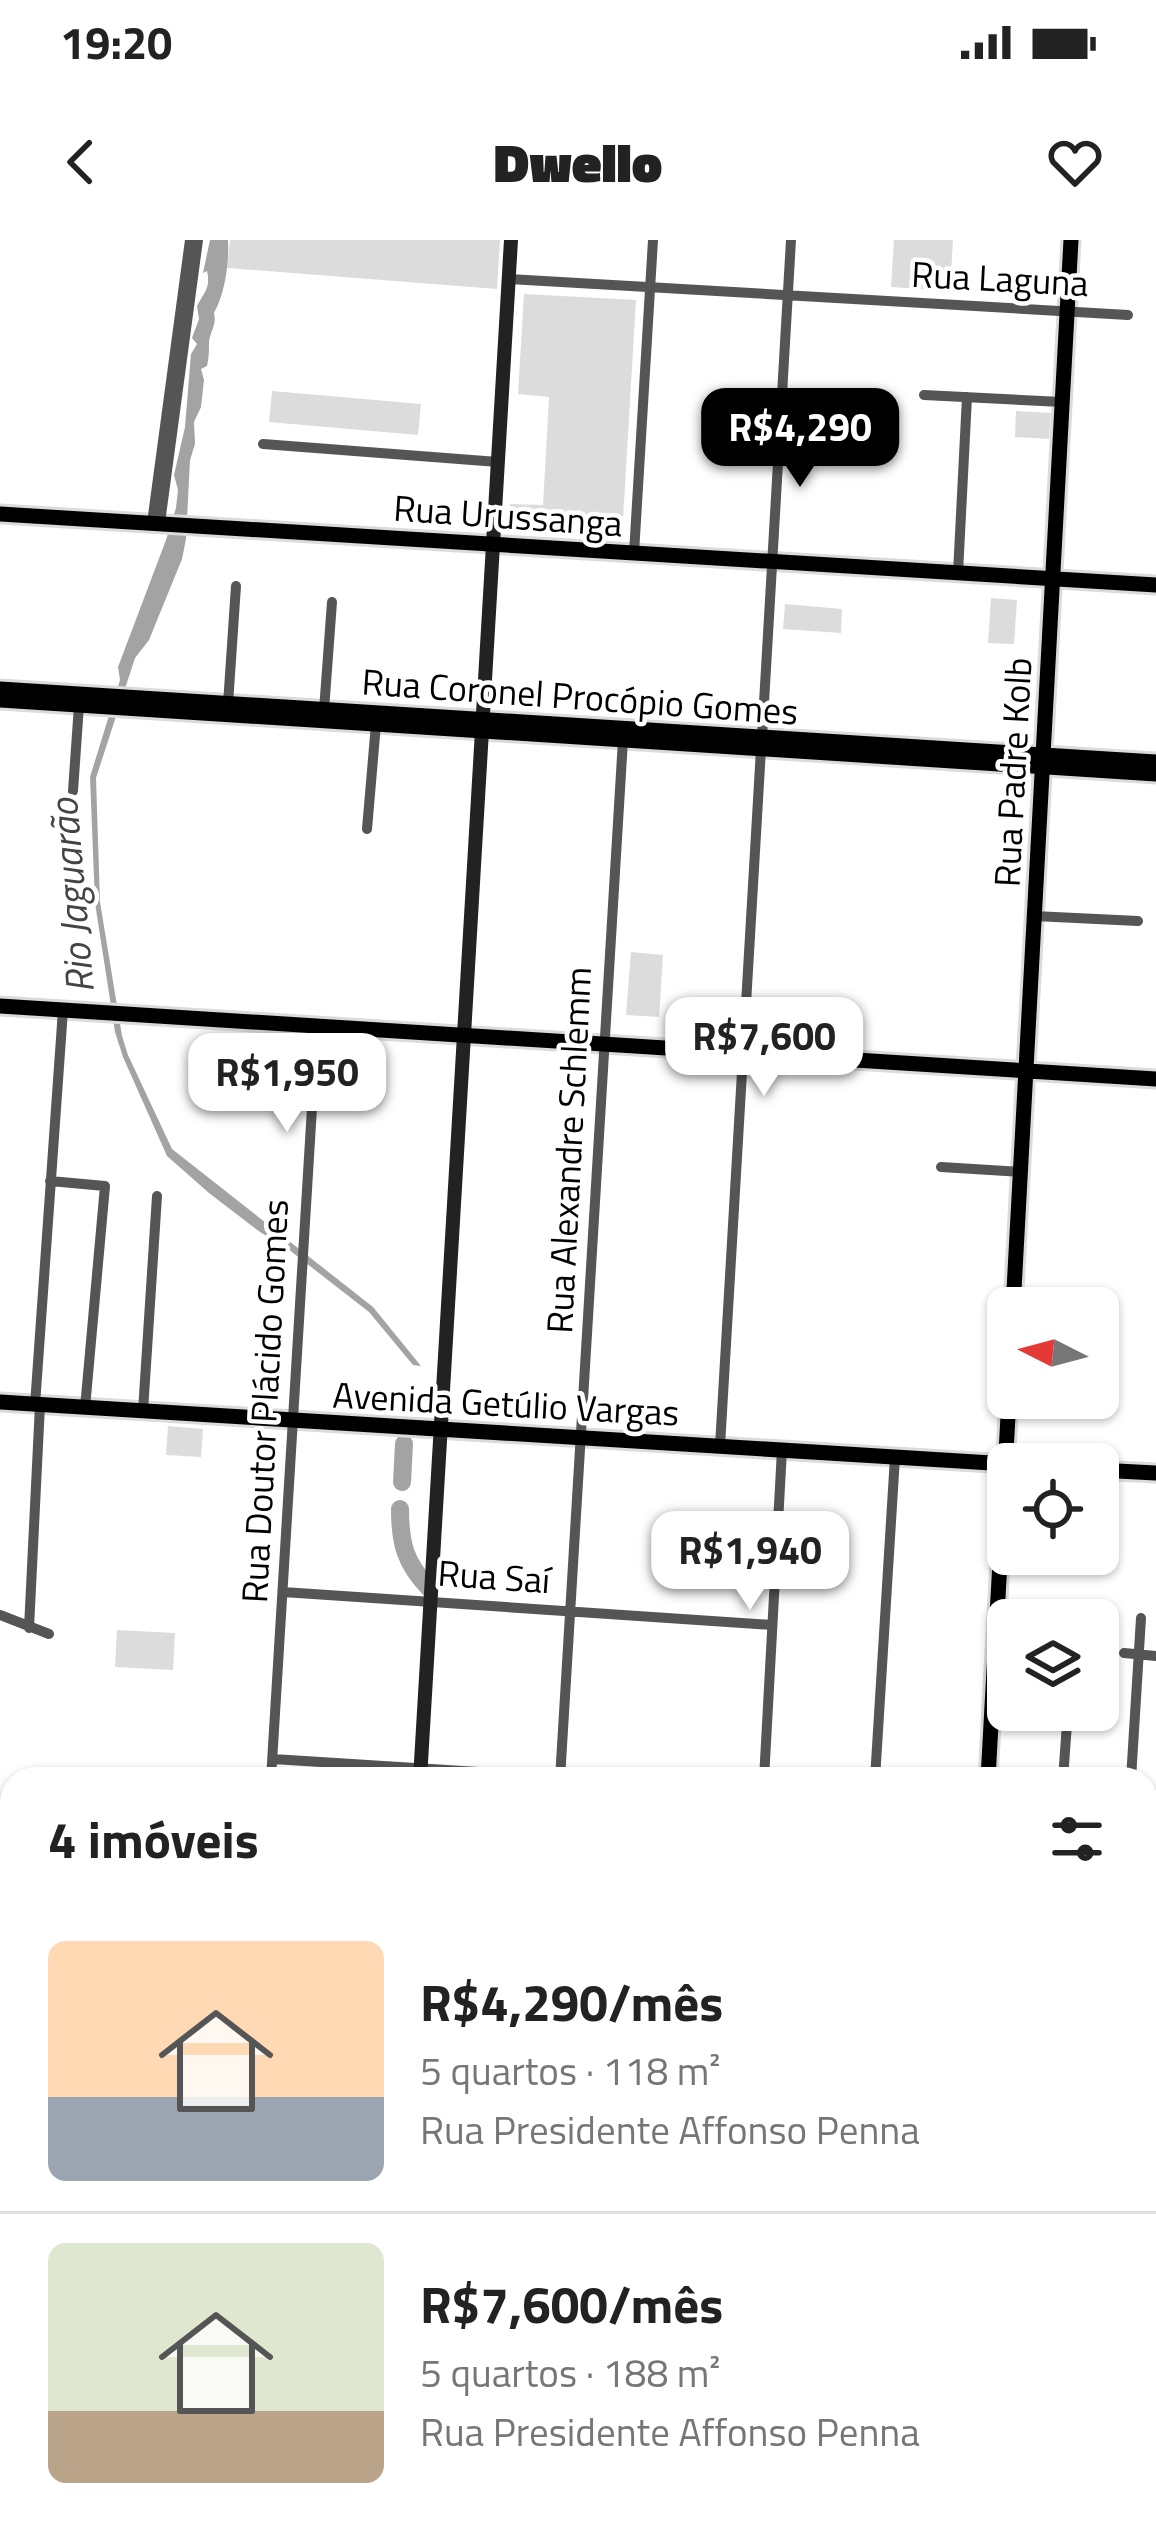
<!DOCTYPE html>
<html lang="pt">
<meta charset="utf-8">
<style>
body{margin:0;font-family:"Titillium Web",sans-serif;background:#f2f2f2;color:#222;height:100vh;display:flex;flex-direction:column;font-size:45px;white-space:nowrap}
*{box-sizing:border-box;margin:0}
p{font-size:39px;color:#767676}
.icon{flex:none;width:66px;height:66px;fill:none;stroke:currentColor;stroke-width:2;stroke-linecap:round;stroke-linejoin:round}
.map{position:relative;flex:1;overflow:hidden}
.panel{position:absolute;left:0px;top:1527px;width:1158px;height:771px;display:flex;flex-direction:column;background:#fff;border-radius:36px 36px 0 0;box-shadow:0 3px 9px #0004}
.panel>*{flex:none}
.needle{width:78px;rotate:276deg}
.controls{position:absolute;left:987px;top:1047px;display:grid;gap:24px}
.controls a{display:grid;place-items:center;width:132px;height:132px;border-radius:18px;background:#fff;box-shadow:0 3px 9px #0004;font-size:60px}
.price{position:absolute;translate:-50% -102px;padding:0 27px;border-radius:24px;background:#fff;color:#222;font-size:39px;line-height:78px;filter:drop-shadow(0 3px 6px #0008)}
.price::after{content:'';position:absolute;left:50%;top:72px;width:36px;height:27px;margin-left:-18px;background:inherit;clip-path:polygon(0 0,100% 0,50% 100%)}
.price.active{background:#000;color:#fff}
ul{padding:0;list-style:none}
li{display:flex;align-items:center;gap:36px;height:300px;padding:0 48px}
li+li{border-top:3px solid #e0e0e0}
li span{display:grid;place-items:center;flex:none;width:336px;height:240px;border-radius:18px;color:#555}
li>.icon{margin-inline-start:auto}
span .icon{width:144px;height:144px;fill:#fffc;stroke-width:1}
li b{font-size:51px}
h2{display:flex;justify-content:space-between;align-items:center;height:144px;padding:0 48px;font-size:51px}
.status{display:flex;justify-content:space-between;align-items:center;height:84px;padding:0 60px;background:#fff;direction:ltr}
.status svg{height:33px;fill:currentColor}
header{display:flex;justify-content:space-between;align-items:center;height:156px;padding:0 48px;background:#fff;font-size:54px;font-weight:800}
.map>svg:first-child{display:block}
.green{fill:#dcdcdc}
.water{fill:#a3a3a3}
.lines{fill:none;stroke-linecap:round;stroke-linejoin:round}
.river{stroke:#a3a3a3;stroke-width:18}
.primary-casing{stroke:#dbdbdb;stroke-width:21}
.street{stroke:#555;stroke-width:10}
.secondary{stroke:#222;stroke-width:14}
.primary{stroke:#000;stroke-width:15}
.labels{text-anchor:middle;dominant-baseline:central;stroke-width:9;stroke-linejoin:round;paint-order:stroke}
.street-label{font-size:36px;fill:#000;stroke:#fff}
.water-label{font-size:39px;font-style:italic;fill:#444;stroke:#fff}
</style>
<div class="status"><b>19:20</b><svg viewBox="0 0 49 12"><path d="M0 12V9h3v3zM5 12V6h3v6zM10 12V3h3v9zM15 12V0h3v12zM26 1h20v11H26zM47 4h2v5h-2z"/></svg></div>
<header><svg class="icon" aria-label="back" viewBox="0 0 24 24"><path d="M15 5l-7 7 7 7"/></svg>Dwello<svg class="icon" aria-label="heart" viewBox="0 0 24 24"><path d="M12 20l-8-8c-3-5 5-10 8-4 3-6 11-1 8 4z"/></svg></header>
<div class="map">
<svg width="1156" height="2297" viewBox="0 0 1156 2297">
<rect width="100%" height="100%" fill="#fff"/>
<path class="green" d="M 230,0 L 500,0 L 497,49 L 227,28 Z
M 894,0 L 953,0 L 950,51 L 891,47 Z
M 524,54 L 636,60 L 622,296 L 509,290 L 510,264 L 543,265 L 549,157 L 518,154 Z
M 272,151 L 421,164 L 418,195 L 269,182 Z
M 1016,171 L 1051,173 L 1049,199 L 1015,197 Z
M 991,358 L 1017,360 L 1014,404 L 988,403 Z
M 785,364 L 842,369 L 841,393 L 783,389 Z
M 631,712 L 663,715 L 659,777 L 626,775 Z
M 168,1186 L 203,1189 L 201,1217 L 166,1215 Z
M 117,1390 L 175,1393 L 173,1430 L 115,1427 Z"/>
<path class="water" d="M 210,0 L 228,0 C 229,21 226,51 214,73 C 217,85 210,92 209,102 C 209,111 209,117 207,126 L 201,129 L 204,140 L 201,167 L 194,182 L 195,204 L 190,220 L 186,299 L 182,319 L 149,400 L 135,418 L 96,538 L 100,662 L 122,796 L 128,815 L 172,909 L 373,1067 L 421,1126 L 413,1125 L 369,1072 L 288,1009 L 260,992 L 209,953 L 167,916 L 123,817 L 115,792 L 95,663 L 90,537 L 120,440 L 118,427 L 166,300 L 176,268 L 178,250 L 174,235 L 185,187 L 191,114 L 197,104 L 192,98 L 199,79 L 197,66 C 204,52 211,48 207,31 L 203,33 Z"/>
<g class="lines">
<path class="river" d="M 402,1242 L 404,1204
M 400,1269 C 400,1303 405,1323 429,1348
M 1146,2245 L 1156,2263"/>
<defs>
<path id="primary" d="M 0,274 L 1156,345
M 0,449 L 1156,522
M 0,460 L 1156,534
M 0,766 L 1156,839
M 1013,1068 L 1071,0
M 0,1162 L 1008,1224
M 1098,1230 L 1156,1233
M 988,1539 L 1009,1158
M 1146,1574 L 1156,1575
M 0,2003 L 12,2040
M 93,2286 L 96,2297"/>
</defs>
<use href="#primary" class="primary-casing"/>
<path class="street" d="M 509,39 L 1128,75
M 924,155 L 1062,162
M 263,204 L 498,222
M 779,214 L 882,219
M 152,283 L 190,0
M 160,283 L 198,0
M 634,313 L 653,0
M 958,333 L 967,157
M 228,464 L 236,346
M 324,470 L 332,362
M 762,497 L 791,0
M 73,551 L 79,465
M 367,589 L 376,484
M 1034,676 L 1138,681
M 941,927 L 1021,932
M 50,941 L 105,946 L 85,1168
M 35,1165 L 63,770
M 143,1171 L 157,956
M 720,1206 L 761,509
M 283,1352 L 772,1385
M 0,1375 L 49,1394
M 29,1388 L 40,1165
M 1124,1413 L 1156,1416
M 273,1519 L 591,1539
M 271,1539 L 317,786
M 560,1539 L 623,500
M 764,1539 L 782,1210
M 875,1539 L 895,1217
M 1063,1539 L 1068,1470
M 1131,1539 L 1141,1378
M 1146,1892 L 1156,1904
M 1146,2137 L 1156,2128
M 718,2286 L 727,2297
M 949,2286 L 958,2297
M 1035,2286 L 1044,2297
M 195,2297 L 210,2286"/>
<path class="secondary" d="M 420,1539 L 511,0
M 1146,1824 L 1156,1817
M 1146,2000 L 1156,1992
M 0,2243 L 12,2235
M 520,2297 L 534,2286
M 757,2297 L 771,2286"/>
<use href="#primary" class="primary"/>
</g>
<g class="labels">
<g class="street-label">
<text transform="translate(1000 38) rotate(3)">Rua Laguna</text>
<text transform="translate(508 275) rotate(4)">Rua Urussanga</text>
<text transform="translate(580 456) rotate(4)">Rua Coronel Procópio Gomes</text>
<text transform="translate(1012 532) rotate(-87)">Rua Padre Kolb</text>
<text transform="translate(568 910) rotate(-87)">Rua Alexandre Schlemm</text>
<text transform="translate(264 1161) rotate(-87)">Rua Doutor Plácido Gomes</text>
<text transform="translate(506 1163) rotate(3)">Avenida Getúlio Vargas</text>
<text transform="translate(494 1336) rotate(4)">Rua Saí</text>
</g>
<g class="water-label">
<text transform="translate(71 656) rotate(-95)">Rio Jaguarão</text>
</g>
</g>
</svg>
<div class="controls">
<a><svg class="needle" viewBox="-14 -14 28 28"><path d="M0-13l5 13h-10z" fill="#e53935"/><path d="M0 13l5-13h-10z" fill="#767676"/></svg></a>
<a><svg class="icon" aria-label="locate" viewBox="0 0 24 24"><circle cx="12" cy="12" r="6"/><path d="M12 2v4M12 18v4M2 12h4M18 12h4"/></svg></a>
<a><svg class="icon" aria-label="layers" viewBox="0 0 24 24"><path d="M12 4l9 5-9 5-9-5zM3 14l9 5 9-5"/></svg></a>
</div>
<b class="price active" style="left:800px;top:250px">R$4,290</b>
<b class="price" style="left:764px;top:859px">R$7,600</b>
<b class="price" style="left:287px;top:895px">R$1,950</b>
<b class="price" style="left:750px;top:1373px">R$1,940</b>
<section class="panel">
<h2>4 imóveis<svg class="icon" aria-label="filters" viewBox="0 0 24 24"><path d="M4 7h16M4 17h16"/><circle cx="9" cy="7" r="2"/><circle cx="15" cy="17" r="2"/></svg></h2>
<ul>
<li><span style="background:linear-gradient(#ffd9b3 65%,#9aa5b1 0)"><svg class="icon" aria-label="home" viewBox="0 0 24 24"><path d="M3 11l9-7 9 7M6 9v11h12V9"/></svg></span><div><b>R$4,290/mês</b><p>5 quartos · 118 m²</p><p>Rua Presidente Affonso Penna</p></div></li>
<li><span style="background:linear-gradient(#dfe7d0 70%,#b9a48a 0)"><svg class="icon" aria-label="home" viewBox="0 0 24 24"><path d="M3 11l9-7 9 7M6 9v11h12V9"/></svg></span><div><b>R$7,600/mês</b><p>5 quartos · 188 m²</p><p>Rua Presidente Affonso Penna</p></div></li>
</ul>
</section>
</div>
